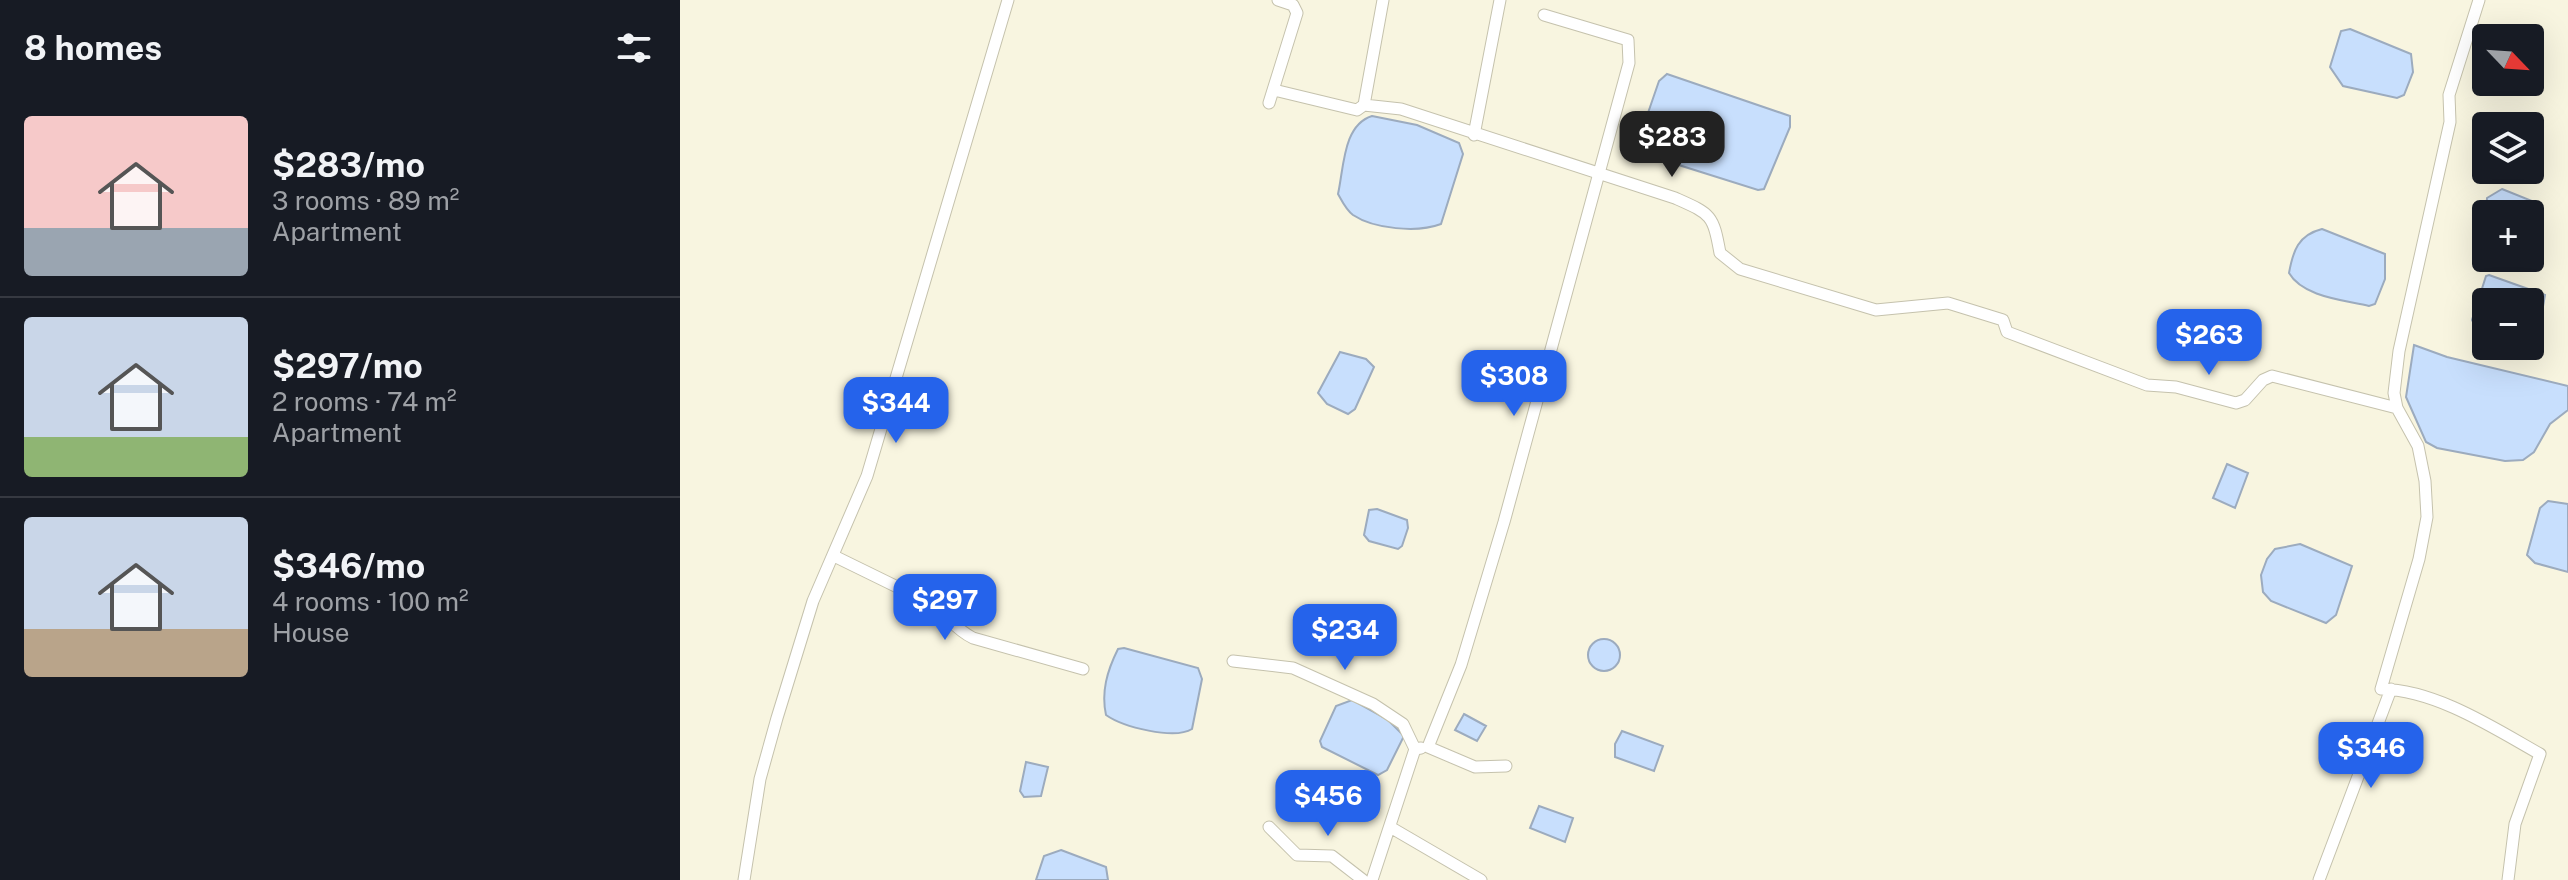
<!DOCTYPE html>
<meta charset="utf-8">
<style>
body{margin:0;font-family:"Public Sans",sans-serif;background:#20242c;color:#f1f3f6;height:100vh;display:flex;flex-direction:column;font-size:30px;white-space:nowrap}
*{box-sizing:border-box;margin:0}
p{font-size:26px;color:#9ea1a6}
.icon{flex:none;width:44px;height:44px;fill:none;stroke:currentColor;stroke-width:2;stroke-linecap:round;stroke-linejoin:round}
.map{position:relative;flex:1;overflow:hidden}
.panel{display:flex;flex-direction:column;background:#171b24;width:680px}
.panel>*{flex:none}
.needle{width:52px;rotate:115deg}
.fabs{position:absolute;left:1792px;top:24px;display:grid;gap:16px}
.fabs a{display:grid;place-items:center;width:72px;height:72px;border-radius:8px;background:#171b24;box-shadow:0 8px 32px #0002;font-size:40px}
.price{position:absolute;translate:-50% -68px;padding:0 18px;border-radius:16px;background:#2563eb;color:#fff;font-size:26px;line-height:52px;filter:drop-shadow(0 2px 4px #0008)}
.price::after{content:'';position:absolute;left:50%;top:48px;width:24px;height:18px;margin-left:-12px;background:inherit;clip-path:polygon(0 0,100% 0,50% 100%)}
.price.on{background:#222;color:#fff}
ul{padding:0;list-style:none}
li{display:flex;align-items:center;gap:24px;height:200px;padding:0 24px}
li+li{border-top:2px solid #363941}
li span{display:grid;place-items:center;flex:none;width:224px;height:160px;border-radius:8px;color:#555}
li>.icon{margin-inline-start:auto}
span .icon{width:96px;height:96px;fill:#fffc;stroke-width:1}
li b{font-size:34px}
h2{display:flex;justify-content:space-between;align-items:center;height:96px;padding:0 24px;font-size:34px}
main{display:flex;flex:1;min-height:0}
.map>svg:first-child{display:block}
.water{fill:#c8dffd;stroke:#9cabbe;stroke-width:2}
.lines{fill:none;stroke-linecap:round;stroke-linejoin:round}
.street-casing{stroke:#c5c2ad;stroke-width:13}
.street{stroke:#fff;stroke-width:11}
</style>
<main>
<section class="panel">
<h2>8 homes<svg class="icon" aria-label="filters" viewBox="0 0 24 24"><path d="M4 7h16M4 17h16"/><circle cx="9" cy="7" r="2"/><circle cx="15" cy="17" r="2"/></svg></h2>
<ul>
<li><span style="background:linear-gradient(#f6c9c9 70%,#9aa5b1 0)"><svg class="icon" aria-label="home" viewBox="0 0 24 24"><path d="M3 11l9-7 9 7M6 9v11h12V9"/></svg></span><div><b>$283/mo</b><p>3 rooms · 89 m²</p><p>Apartment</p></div></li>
<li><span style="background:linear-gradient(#c9d6e8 75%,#8fb573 0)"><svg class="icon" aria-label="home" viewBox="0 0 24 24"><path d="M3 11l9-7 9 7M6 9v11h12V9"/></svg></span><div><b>$297/mo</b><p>2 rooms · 74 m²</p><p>Apartment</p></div></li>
<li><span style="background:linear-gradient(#c9d6e8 70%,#b9a48a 0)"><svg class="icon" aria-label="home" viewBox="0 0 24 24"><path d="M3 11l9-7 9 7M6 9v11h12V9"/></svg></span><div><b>$346/mo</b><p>4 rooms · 100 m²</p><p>House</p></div></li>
</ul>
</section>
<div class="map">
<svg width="1888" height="880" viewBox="0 0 1888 880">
<rect width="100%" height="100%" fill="#f8f5e0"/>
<path class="water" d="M 1670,29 L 1731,54 L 1733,72 L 1724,95 L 1717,98 L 1663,86 L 1650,67 L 1661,31 Z
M 987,74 L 1110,116 L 1110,127 L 1084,189 L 1078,190 L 967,155 L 960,148 L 959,139 L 979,81 Z
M 692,116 L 737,125 L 779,143 L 783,154 L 761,224 C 737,233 694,229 673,215 C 666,210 662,201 658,194 C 664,167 663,125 692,116 Z
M 1822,189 L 1852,201 L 1860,217 L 1852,231 L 1850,214 L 1806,214 L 1806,217 L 1807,198 Z
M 1642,229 L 1705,254 L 1705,279 L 1695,304 L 1689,306 C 1664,300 1623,297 1609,273 C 1613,251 1618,235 1642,229 Z
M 1809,275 L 1865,295 L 1861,318 L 1850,339 L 1850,302 L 1806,302 L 1806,328 L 1794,324 L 1792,320 L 1806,276 Z
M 1734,345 L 1767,357 L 1888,386 L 1888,410 L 1870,424 L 1854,452 L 1843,460 L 1825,461 L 1757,448 L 1746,442 L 1726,397 Z
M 660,352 L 686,359 L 694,367 L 675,409 L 668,414 L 647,404 L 638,393 Z
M 1547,464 L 1568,473 L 1555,508 L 1533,498 Z
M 1868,501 L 1888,504 L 1888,572 L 1855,563 L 1847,555 L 1860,508 Z
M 697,509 L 727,520 L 728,528 L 722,546 L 718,549 L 689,541 L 684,535 L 689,510 Z
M 1620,544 L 1672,566 L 1656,615 L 1646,623 L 1591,601 L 1583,592 L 1581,575 L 1587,559 L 1595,549 Z
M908 655a16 16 0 1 1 32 0a16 16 0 1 1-32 0Z
M 444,648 L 518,668 L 522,679 L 512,729 C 494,740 443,727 426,715 C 421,692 427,671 438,649 Z
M 672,700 L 708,720 L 724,736 L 707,770 L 698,775 L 642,747 L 640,741 L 656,706 Z
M 784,714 L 806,726 L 797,741 L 775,730 Z
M 942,731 L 983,746 L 974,771 L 935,757 L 935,744 Z
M 346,762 L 368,767 L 361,796 L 344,797 L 340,791 Z
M 859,806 L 893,818 L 885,842 L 850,828 Z
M 381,850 L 426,867 L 428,880 L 356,880 L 364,856 Z"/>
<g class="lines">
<defs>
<path id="street" d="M 1799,0 L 1769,95 L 1770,122 L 1719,351 L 1714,393 L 1717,408 L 1738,446 L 1745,481 L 1747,517 L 1739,559 L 1701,689 C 1756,690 1814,728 1860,754 L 1835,824 L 1828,880
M 594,90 L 677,110 L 684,105 L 721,109 L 995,198 C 1031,214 1033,214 1040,253 L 1060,269 L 1196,310 L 1268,303 L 1323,320 L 1327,332 L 1467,385 L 1496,387 L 1556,403 L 1565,400 L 1583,380 L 1592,376 L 1717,408
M 589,103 L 617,13 L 613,5 L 598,0
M 684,105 L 703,0
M 794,135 L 820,0
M 154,556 L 248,602 C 266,613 274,629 293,638 L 403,669
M 553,661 L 613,668 L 693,704 L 723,724 L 735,749
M 826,766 L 795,767 L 748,747 L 781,665 L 824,522 L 949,63 L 948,40 L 864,15
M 589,827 L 617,855 L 652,856 L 683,880
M 710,827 L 801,880
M 64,880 L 80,779 L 97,718 L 133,601 L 187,476 L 328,0
M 692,880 L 735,749 L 741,748
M 1639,880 L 1711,689"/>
</defs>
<use href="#street" class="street-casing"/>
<use href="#street" class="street"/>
</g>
</svg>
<div class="fabs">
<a><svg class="needle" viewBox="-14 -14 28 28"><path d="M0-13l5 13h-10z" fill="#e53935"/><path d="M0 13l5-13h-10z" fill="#9ea1a6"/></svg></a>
<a><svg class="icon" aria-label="layers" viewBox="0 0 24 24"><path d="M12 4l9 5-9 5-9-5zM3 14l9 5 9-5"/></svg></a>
<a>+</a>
<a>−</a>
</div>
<b class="price on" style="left:992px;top:179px">$283</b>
<b class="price" style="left:1529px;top:377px">$263</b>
<b class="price" style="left:834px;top:418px">$308</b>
<b class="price" style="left:216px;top:445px">$344</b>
<b class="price" style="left:265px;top:642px">$297</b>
<b class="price" style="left:665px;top:672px">$234</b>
<b class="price" style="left:1691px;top:790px">$346</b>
<b class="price" style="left:648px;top:838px">$456</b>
</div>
</main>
